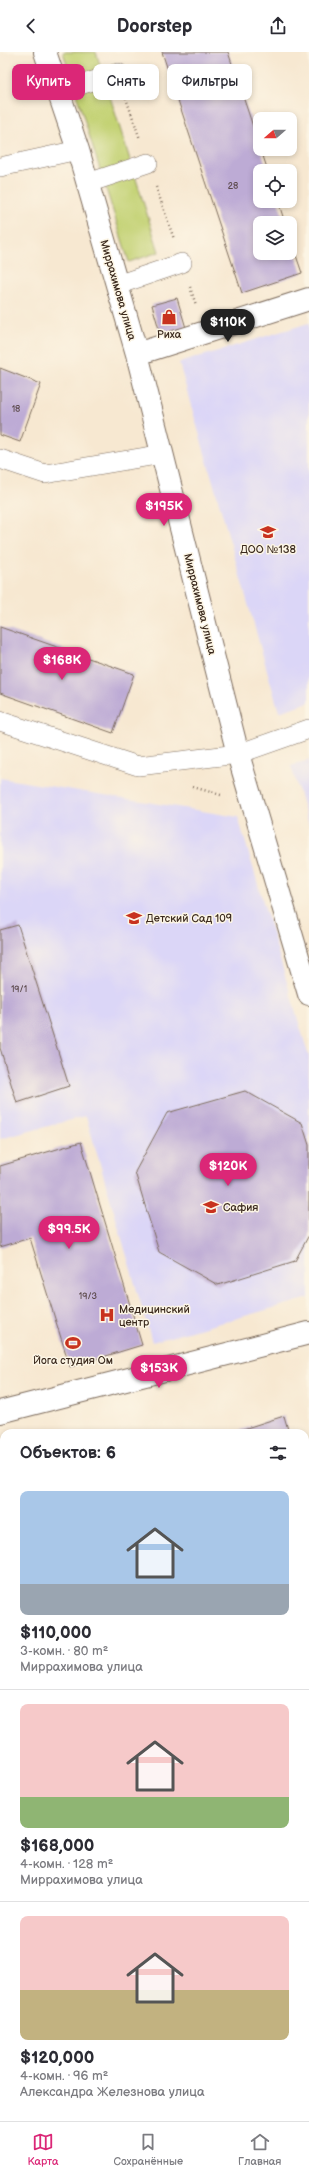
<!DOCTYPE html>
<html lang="ru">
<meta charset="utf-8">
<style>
body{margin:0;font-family:"Balsamiq Sans",sans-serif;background:#f7f7f7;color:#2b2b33;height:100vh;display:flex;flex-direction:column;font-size:15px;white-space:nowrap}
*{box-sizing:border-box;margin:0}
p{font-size:13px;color:#7c7c81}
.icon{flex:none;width:22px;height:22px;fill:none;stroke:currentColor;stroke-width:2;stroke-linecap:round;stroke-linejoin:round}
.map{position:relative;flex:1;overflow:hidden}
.sheet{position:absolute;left:0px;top:1377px;width:309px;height:692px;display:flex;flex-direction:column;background:#fff;border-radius:12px 12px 0 0;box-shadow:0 2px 6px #0003}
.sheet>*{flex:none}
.banner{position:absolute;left:12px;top:12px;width:285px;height:36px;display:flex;gap:8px}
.needle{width:26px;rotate:250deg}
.controls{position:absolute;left:253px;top:60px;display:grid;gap:8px}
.controls a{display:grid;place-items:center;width:44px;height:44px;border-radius:8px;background:#fff;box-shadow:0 2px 6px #0003;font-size:20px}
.price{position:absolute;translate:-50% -34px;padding:0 9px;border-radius:14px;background:#db2777;color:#fff;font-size:13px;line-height:26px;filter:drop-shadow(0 1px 2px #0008)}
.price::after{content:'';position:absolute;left:50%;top:24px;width:12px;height:9px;margin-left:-6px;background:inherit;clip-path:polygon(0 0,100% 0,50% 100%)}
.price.current{background:#222;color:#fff}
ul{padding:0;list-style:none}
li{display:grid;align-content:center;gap:8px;height:212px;padding:0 20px}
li+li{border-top:1px solid #e1e1e2}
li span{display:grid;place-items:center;height:124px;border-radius:8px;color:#555}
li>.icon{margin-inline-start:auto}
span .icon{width:72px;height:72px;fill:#fffc;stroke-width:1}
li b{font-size:17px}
h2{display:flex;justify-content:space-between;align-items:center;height:48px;padding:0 20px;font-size:17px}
.tag{padding:0 14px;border-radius:8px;background:#fff;box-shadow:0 2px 6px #0003;font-size:14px;line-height:36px}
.tag.current{background:#db2777;color:#fff}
header{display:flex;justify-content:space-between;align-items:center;height:52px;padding:0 20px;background:#fff;font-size:18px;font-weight:600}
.dock{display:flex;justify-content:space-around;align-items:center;height:56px;border-top:1px solid #e1e1e2;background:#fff;font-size:11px;color:#7c7c81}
.dock a{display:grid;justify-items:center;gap:2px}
.dock .current{color:#db2777}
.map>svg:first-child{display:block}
.built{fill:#dbd6f7}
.green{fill:#c3d273;stroke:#7f7e48}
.building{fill:#bdabd5}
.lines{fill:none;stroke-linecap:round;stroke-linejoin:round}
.lane-casing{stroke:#7d6c5d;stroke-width:20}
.street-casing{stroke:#7d6c5d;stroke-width:24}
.path{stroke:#7d6c5d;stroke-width:2.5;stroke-dasharray:1 3;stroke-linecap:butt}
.lane{stroke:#fff;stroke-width:19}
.street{stroke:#fff;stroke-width:22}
.labels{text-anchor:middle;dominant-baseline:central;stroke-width:3;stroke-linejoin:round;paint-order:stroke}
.number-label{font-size:9px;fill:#5c4a4c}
.street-label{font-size:11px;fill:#3b2a1e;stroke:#fcf5e5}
.poi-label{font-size:11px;fill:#3b2a1e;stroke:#fcf5e5}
</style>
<header><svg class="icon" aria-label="back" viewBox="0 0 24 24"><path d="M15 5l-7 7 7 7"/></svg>Doorstep<svg class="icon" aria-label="share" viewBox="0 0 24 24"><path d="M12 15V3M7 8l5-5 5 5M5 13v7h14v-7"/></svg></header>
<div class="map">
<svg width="309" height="2069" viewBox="0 0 309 2069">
<rect width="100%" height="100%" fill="#fcf5e5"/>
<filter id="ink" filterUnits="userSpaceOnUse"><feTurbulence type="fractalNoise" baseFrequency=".025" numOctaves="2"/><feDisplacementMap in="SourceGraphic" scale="8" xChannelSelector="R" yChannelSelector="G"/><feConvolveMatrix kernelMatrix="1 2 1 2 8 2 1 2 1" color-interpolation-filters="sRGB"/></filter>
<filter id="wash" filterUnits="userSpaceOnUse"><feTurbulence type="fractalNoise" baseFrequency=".012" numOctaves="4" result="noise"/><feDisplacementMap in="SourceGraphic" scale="16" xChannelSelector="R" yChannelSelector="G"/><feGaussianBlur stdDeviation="0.9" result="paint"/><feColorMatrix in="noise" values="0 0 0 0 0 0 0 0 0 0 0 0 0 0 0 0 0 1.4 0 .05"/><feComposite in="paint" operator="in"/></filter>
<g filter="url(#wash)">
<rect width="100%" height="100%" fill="#f7e8d1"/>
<path class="built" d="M 309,271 L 309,650 L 279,660 L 179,311 Z
M 309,708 L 309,773 L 291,714 Z
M 0,726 L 238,765 L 309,1005 L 309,1246 L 152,1290 L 86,1064 L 0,1087 Z"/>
<path class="green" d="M 63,0 L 96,0 L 159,200 L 129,210 Z"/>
<g id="blocks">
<path class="building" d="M 162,0 L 228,0 L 268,119 L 260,119 L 260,149 L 278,149 L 285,171 L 260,171 L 260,201 L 290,201 L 290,186 L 302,221 L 242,241 Z
M 177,246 L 186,276 L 161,284 L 152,253 Z
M 0,316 L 41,332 L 20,390 L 0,383 Z
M 0,575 L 134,622 L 113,681 L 0,641 Z
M 18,873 L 69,1034 L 17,1051 L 0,996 L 0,878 Z
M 245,1039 L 302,1071 L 309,1093 L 309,1183 L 295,1209 L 218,1233 L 159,1200 L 135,1120 L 167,1061 Z
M 81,1090 L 142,1293 L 70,1315 L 30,1186 L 0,1195 L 0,1114 Z
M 284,1364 L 289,1381 L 235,1381 L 234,1380 Z
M 305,1431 L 309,1442 L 309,1543 L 305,1544 Z
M 0,1549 L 4,1561 L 4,1767 L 0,1755 Z
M 107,2065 L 172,2065 L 173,2069 L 108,2069 Z"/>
</g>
</g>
<g filter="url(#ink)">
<use href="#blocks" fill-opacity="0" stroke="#7d6c5d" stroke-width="1"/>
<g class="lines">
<defs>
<path id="lane" d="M 58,40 L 118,21
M 0,115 L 78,98
M 88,131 L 148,111
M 117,233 L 182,211
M 0,407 L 45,422 L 163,402
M 0,669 L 138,714 L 238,702 L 309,677"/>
<path id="street" d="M 45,0 L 78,98 L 137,302 L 238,702 L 309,942
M 137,302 L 309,247
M 0,1360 L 309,1281"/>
</defs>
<use href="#lane" class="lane-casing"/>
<use href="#street" class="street-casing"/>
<path class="path" d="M 126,46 L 140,87
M 156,135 L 174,187
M 190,235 L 196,253
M 193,735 L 221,743"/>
<use href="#lane" class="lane"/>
<use href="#street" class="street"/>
</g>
</g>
<defs>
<symbol id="shop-bare" viewBox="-9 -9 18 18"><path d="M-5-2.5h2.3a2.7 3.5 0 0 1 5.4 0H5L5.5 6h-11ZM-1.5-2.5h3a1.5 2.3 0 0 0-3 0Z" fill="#c8321e" stroke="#fcf5e5" stroke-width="2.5" paint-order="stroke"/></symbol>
<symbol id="school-bare" viewBox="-9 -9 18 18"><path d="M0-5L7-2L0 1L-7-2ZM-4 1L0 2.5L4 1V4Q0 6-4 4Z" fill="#c8321e" stroke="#fcf5e5" stroke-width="2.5" paint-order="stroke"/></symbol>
<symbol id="hospital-bare" viewBox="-9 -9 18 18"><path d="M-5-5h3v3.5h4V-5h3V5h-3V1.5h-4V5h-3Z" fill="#c8321e" stroke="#fcf5e5" stroke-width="2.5" paint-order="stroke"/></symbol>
<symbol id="stadium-bare" viewBox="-9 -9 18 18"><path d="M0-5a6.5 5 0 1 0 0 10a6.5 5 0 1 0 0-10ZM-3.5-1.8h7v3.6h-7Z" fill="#c8321e" stroke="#fcf5e5" stroke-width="2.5" paint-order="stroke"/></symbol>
</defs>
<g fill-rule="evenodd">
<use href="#shop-bare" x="158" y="254" width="22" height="22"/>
<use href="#school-bare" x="257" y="469" width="22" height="22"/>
<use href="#school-bare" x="123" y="855" width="22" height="22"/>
<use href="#school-bare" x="200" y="1144" width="22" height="22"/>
<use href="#hospital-bare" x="96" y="1252" width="22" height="22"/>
<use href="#stadium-bare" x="62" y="1280" width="22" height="22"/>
</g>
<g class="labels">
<g class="number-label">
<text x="233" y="134">28</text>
<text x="16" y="357">18</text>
<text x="19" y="937">19/1</text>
<text x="88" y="1244">19/3</text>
</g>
<g class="street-label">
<text transform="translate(118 238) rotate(74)">Миррахимова улица</text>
<text transform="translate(200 552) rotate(76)">Миррахимова улица</text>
</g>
<g class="poi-label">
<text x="169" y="282">Риха</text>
<text x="268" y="497">ДОО №138</text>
<text x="146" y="866" text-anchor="start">Детский Сад 109</text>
<text x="223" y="1155" text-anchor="start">Сафия</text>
<text x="119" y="1257" text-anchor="start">Медицинский<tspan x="119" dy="13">центр</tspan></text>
<text x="73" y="1308">Йога студия Ом</text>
</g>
</g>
</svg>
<div class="controls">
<a><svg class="needle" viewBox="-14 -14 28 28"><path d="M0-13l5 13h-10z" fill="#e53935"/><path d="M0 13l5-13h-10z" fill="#7c7c81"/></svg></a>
<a><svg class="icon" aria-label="locate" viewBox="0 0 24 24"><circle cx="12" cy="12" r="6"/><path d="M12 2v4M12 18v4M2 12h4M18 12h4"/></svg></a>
<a><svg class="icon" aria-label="layers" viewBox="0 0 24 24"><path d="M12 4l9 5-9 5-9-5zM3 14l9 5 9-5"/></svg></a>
</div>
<b class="price current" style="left:228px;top:291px">$110K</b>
<b class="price" style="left:164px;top:475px">$195K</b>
<b class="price" style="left:62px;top:629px">$168K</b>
<b class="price" style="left:228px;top:1135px">$120K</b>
<b class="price" style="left:69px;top:1198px">$99.5K</b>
<b class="price" style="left:159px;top:1337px">$153K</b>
<div class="banner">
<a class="tag current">Купить</a>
<a class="tag">Снять</a>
<a class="tag">Фильтры</a>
</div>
<section class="sheet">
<h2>Объектов: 6<svg class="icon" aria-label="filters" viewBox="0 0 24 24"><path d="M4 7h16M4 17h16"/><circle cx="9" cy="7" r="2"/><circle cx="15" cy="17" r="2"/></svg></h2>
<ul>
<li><span style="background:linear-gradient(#a9c7e8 75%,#9aa5b1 0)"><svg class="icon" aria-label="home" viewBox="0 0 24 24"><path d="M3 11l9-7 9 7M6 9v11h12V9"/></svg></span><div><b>$110,000</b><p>3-комн. · 80 m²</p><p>Миррахимова улица</p></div></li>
<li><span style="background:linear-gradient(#f6c9c9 75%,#8fb573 0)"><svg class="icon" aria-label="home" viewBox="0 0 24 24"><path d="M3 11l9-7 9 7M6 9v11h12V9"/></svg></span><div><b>$168,000</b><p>4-комн. · 128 m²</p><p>Миррахимова улица</p></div></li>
<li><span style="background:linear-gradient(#f6c9c9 60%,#c2b280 0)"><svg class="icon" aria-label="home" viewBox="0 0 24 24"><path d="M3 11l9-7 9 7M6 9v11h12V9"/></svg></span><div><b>$120,000</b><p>4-комн. · 96 m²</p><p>Александра Железнова улица</p></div></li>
</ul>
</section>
</div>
<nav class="dock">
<a class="current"><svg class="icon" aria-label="map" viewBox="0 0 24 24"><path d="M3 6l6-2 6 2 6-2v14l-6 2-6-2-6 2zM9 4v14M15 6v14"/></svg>Карта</a>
<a><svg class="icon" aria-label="saved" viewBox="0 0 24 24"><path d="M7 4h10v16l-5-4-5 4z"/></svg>Сохранённые</a>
<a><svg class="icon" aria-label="home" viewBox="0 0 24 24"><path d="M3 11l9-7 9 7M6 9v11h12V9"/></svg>Главная</a>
</nav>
